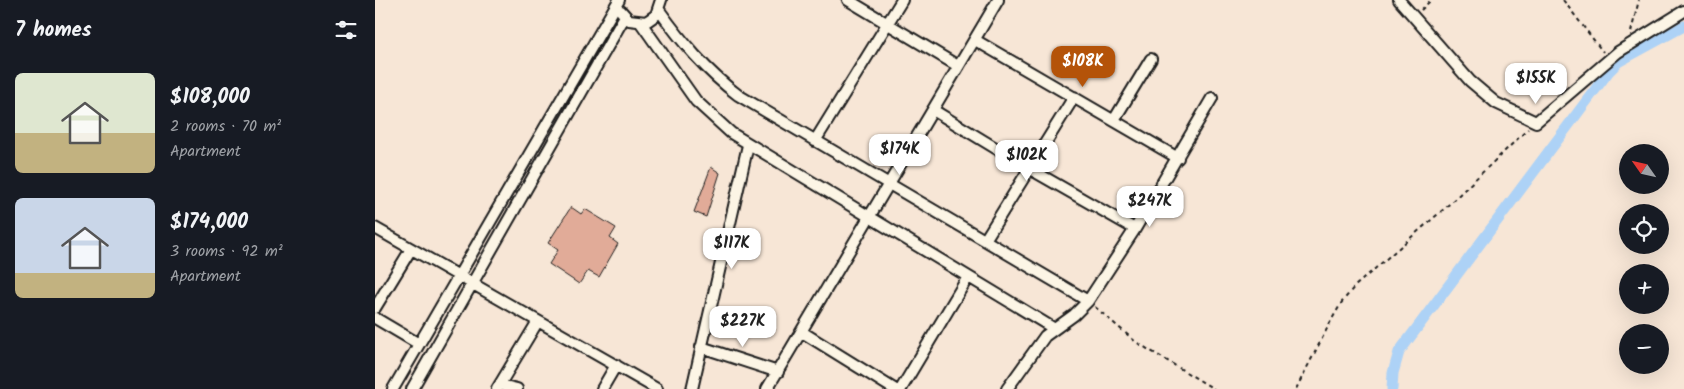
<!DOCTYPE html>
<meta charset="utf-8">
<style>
body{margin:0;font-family:Kalam,sans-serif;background:#20242c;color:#f1f3f6;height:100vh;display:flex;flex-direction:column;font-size:19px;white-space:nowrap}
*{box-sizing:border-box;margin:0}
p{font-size:16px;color:#9ea1a6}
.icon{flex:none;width:28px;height:28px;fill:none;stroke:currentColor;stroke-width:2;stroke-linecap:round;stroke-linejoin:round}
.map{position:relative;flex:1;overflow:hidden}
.drawer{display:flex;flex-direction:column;background:#171b24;width:375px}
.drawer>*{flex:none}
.needle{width:32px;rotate:304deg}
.fabs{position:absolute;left:1244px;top:144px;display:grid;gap:10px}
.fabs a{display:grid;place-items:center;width:50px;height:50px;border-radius:50%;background:#171b24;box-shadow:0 5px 20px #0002;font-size:25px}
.price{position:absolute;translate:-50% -42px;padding:0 11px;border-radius:10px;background:#fff;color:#222;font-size:16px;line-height:32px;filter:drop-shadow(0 1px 2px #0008)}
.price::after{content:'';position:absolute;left:50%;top:30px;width:15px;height:11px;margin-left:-8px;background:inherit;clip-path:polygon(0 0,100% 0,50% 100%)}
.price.active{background:#b45309;color:#fff}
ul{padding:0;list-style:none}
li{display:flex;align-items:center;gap:15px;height:125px;padding:0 15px}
li span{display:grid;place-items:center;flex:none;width:140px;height:100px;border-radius:8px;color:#555}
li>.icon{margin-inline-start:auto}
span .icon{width:60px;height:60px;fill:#fffc;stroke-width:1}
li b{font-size:21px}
h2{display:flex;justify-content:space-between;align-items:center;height:60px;padding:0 15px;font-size:21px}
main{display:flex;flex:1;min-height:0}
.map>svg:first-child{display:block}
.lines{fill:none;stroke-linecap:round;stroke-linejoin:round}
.canal{stroke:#add2f6;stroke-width:11}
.building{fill:#e1ab98;stroke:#1c1c1c}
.minor-casing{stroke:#1c1c1c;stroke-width:14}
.path{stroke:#1c1c1c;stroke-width:2;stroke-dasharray:4 4;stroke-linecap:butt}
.minor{stroke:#fcf5e5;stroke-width:10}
</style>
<main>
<section class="drawer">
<h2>7 homes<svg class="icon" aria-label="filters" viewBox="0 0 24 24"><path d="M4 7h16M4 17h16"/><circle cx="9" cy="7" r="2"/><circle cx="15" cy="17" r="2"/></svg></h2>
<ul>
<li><span style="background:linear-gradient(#dfe7d0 60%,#c2b280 0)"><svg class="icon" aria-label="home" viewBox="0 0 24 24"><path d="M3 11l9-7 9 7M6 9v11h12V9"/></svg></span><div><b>$108,000</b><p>2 rooms · 70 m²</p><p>Apartment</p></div></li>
<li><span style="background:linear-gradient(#c9d6e8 75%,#c2b280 0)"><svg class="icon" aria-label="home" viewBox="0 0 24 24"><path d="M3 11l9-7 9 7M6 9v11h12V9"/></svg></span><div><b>$174,000</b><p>3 rooms · 92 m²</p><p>Apartment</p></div></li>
</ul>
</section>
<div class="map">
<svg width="1309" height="389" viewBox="0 0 1309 389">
<rect width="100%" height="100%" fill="#f7e6d6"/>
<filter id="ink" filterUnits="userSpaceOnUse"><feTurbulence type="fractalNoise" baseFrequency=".02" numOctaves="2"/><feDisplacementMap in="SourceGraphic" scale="10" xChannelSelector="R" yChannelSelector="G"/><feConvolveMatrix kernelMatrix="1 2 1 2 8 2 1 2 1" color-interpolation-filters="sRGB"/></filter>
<g filter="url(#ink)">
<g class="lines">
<path class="canal" d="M 1017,389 L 1018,373 L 1024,352 L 1234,71 L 1243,62 L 1309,26"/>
</g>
<path class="building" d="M 336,167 L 345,173 L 331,217 L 319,212 Z
M 196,207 L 206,214 L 210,209 L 241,228 L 235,238 L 243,244 L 224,277 L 213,271 L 204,284 L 174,264 L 183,250 L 173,243 Z"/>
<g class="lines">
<defs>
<path id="minor" d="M 473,0 L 583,66
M 1024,0 L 1095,81 L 1121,103 L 1161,122 L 1243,52 L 1309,11
M 284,10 C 307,42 331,71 363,95 L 713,301
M 246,11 L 254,20 L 271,22 L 281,15 L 286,0
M 266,23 L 321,101 L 356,133 L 678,328
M 600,40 L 803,158
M 558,110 L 655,169 L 760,229
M 739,120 L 776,59
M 440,141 L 527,0
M 0,228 L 282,389
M 610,240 L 699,97
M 0,308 L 36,249
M 0,318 L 44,344
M 427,332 L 519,389
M 326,347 L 403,372
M 125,385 L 142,389
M 18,389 L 244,0
M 37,389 L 250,16
M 122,389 L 163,321
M 227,389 L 241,365
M 317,389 L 373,145
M 392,389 L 623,0
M 526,389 L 593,277
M 632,389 L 670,336 L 699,315 L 713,301 L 760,229 L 837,98"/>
</defs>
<use href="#minor" class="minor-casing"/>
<path class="path" d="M 1188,0 L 1228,52
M 1046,10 L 1056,0
M 1256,32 L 1264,0
M 720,307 L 761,342 L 839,389
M 921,389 L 957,319 L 967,302 L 980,286 L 1070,208 L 1153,129"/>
<use href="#minor" class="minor"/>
</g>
</g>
</svg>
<div class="fabs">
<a><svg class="needle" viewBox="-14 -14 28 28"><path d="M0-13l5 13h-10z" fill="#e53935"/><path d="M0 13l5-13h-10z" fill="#9ea1a6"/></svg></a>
<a><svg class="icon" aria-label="locate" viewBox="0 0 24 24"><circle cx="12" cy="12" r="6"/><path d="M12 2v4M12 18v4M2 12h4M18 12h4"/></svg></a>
<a>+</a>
<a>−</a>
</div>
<b class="price active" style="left:708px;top:88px">$108K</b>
<b class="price" style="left:1161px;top:105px">$155K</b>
<b class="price" style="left:525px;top:176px">$174K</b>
<b class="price" style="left:652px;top:182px">$102K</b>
<b class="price" style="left:775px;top:228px">$247K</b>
<b class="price" style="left:357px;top:270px">$117K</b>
<b class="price" style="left:368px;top:348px">$227K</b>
</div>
</main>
